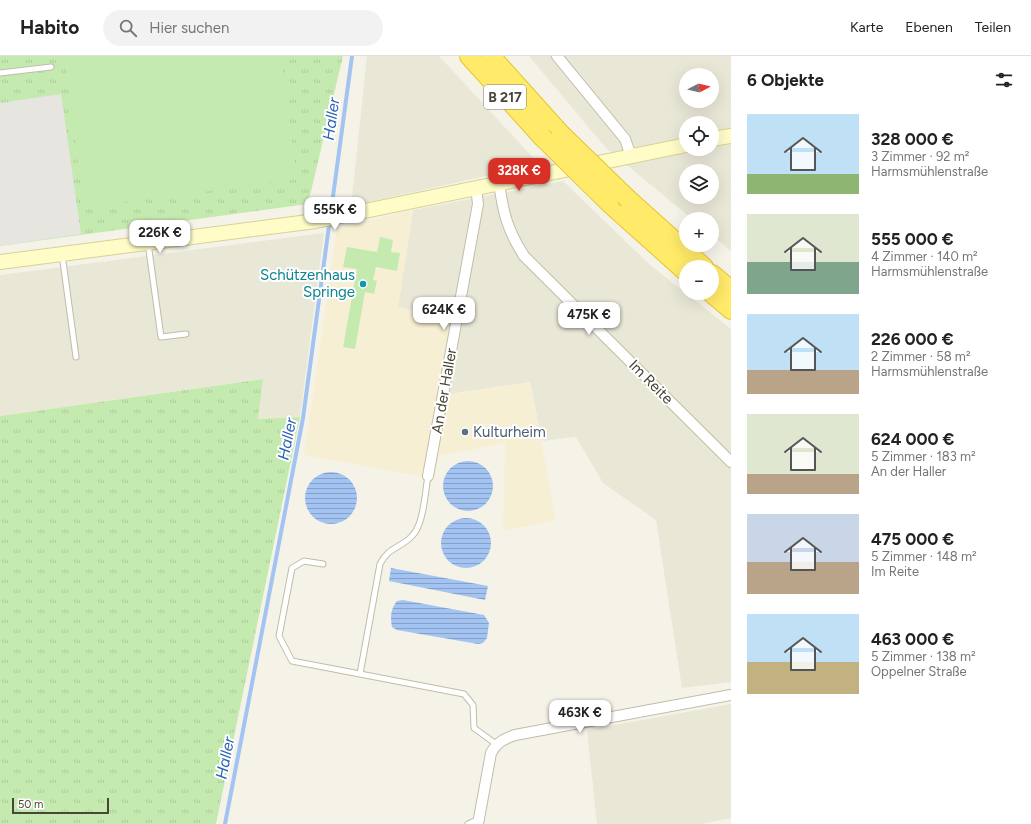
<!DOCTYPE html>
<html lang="de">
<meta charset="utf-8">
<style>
body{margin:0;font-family:Figtree,sans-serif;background:#f2f2f2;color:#222;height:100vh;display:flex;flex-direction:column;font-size:15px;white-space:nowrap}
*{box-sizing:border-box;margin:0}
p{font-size:13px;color:#767676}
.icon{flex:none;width:22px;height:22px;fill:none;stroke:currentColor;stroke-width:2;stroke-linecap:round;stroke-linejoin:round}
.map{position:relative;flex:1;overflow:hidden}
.panel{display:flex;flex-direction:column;background:#fff;width:300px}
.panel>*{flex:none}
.needle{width:26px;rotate:83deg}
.tools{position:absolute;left:679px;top:12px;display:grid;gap:8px}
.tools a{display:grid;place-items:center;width:40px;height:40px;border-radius:50%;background:#fff;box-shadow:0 4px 16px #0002;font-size:20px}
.scale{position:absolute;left:12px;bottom:10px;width:97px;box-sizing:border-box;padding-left:4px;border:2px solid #494537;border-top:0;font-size:11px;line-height:14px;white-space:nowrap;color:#494537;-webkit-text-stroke:3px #fff;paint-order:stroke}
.price{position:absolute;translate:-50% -34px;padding:0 9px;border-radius:8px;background:#fff;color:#222;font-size:13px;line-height:26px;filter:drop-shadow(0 1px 2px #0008)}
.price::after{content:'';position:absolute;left:50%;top:24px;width:12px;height:9px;margin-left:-6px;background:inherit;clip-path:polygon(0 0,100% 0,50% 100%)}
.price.selected{background:#d93025;color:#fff}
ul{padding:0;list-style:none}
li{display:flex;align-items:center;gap:12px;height:100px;padding:0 16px}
li span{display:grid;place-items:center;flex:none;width:112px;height:80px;border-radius:0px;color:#555}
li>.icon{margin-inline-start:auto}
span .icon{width:48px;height:48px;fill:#fffc;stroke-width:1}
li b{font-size:17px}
h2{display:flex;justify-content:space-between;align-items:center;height:48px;padding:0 16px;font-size:17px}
header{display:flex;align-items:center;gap:24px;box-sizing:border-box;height:56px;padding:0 20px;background:#fff;border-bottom:1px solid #e0e0e0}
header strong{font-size:19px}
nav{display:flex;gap:22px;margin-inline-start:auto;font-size:14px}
.search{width:280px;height:36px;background:#f2f2f2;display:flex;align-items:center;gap:10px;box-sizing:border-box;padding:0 14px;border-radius:22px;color:#767676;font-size:15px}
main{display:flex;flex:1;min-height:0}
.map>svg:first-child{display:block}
.residential{fill:#e9e7d6;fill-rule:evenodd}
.commercial{fill:#f7efd3}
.grass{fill:url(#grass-tufts)}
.pitch{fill:#c5eab0}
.parking{fill:#e6e5e0}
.water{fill:url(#water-rules)}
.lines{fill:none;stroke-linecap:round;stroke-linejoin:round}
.stream{stroke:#a3c3f3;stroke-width:4}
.lane-casing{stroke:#c1bdaa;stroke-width:7}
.street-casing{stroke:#c1bdaa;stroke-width:12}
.secondary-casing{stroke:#d6d297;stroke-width:16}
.highway-casing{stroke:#e3c434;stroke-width:20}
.lane{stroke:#fff;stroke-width:5}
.street{stroke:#fff;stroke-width:10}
.secondary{stroke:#fffcc8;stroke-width:14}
.highway{stroke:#ffea69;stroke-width:18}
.highway-bridge-casing{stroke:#e3c434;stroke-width:20;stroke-linecap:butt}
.highway-bridge{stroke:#ffea69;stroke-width:18}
.culture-dot{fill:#0f9aa8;stroke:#fff;stroke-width:1.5}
.service-dot{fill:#5c6f8a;stroke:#fff;stroke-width:1.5}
.labels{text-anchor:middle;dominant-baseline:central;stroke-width:4;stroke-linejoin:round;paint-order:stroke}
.shield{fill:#fff;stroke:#807d73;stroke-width:1}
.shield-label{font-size:14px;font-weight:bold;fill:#494537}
.culture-label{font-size:15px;fill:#0d838f;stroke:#fff;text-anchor:end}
.street-label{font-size:15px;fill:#494537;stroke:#fff}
.service-label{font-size:15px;fill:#4e5e75;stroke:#fff;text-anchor:start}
.water-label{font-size:16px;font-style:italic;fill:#2b62b9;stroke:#fff}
</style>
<header>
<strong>Habito</strong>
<div class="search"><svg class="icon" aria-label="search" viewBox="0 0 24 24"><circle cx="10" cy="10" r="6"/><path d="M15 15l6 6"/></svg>Hier suchen</div>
<nav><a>Karte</a><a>Ebenen</a><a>Teilen</a></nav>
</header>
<main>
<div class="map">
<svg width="731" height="768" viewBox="0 0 731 768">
<defs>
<pattern id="grass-tufts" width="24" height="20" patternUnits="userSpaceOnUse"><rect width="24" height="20" fill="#c5eab0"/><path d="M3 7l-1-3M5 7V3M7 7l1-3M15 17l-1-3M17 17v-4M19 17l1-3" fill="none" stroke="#abca98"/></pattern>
<pattern id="water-rules" width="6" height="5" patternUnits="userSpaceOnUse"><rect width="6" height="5" fill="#a3c3f3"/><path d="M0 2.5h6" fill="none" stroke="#87a0c6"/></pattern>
</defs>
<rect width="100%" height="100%" fill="#f5f3e8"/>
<path class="residential" d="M 367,0 L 439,0 L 539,108 L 351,150 Z
M 529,0 L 731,0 L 731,195 L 712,179 L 712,163 L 692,163 L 605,91 ZM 686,19 L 712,19 L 712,45 L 686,45 ZM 686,67 L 712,67 L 712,93 L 686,93 ZM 686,115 L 712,115 L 712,141 L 686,141 Z
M 563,125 L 650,209 L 731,273 L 731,626 L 682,632 L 656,464 L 603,427 L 576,381 L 542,385 L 530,326 L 436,340 L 451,262 L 398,251 L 413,154 Z
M 324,177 L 300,361 L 258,363 L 262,323 L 0,360 L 0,219 Z
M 731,648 L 731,762 L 701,768 L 597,768 L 587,674 Z"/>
<path class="commercial" d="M 413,154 L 398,251 L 451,262 L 437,340 L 530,326 L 556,464 L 503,475 L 505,387 L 439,400 L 434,423 L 304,399 L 337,172 Z"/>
<path class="grass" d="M 0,0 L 343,0 L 308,148 L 0,190 Z
M 263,323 L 258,363 L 300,361 L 216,768 L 0,768 L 0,360 Z"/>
<path class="pitch" d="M 64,0 L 281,0 L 297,123 L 84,152 Z
M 380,181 L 393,184 L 391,196 L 400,197 L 397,215 L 376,211 L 373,224 L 377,225 L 374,238 L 365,236 L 355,293 L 343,291 L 357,213 L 343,211 L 347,191 L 377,196 Z"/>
<path class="parking" d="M 61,38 L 81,178 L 0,190 L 0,47 Z"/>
<path class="water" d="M443 430a25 25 0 1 1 50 0a25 25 0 1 1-50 0Z
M305 442a26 26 0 1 1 52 0a26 26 0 1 1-52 0Z
M441 487a25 25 0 1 1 50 0a25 25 0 1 1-50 0Z
M 391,512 L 488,530 L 485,544 L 389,525 Z
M 403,544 L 484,559 L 489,567 L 487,582 L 483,587 L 478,588 L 397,574 L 392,571 C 390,562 391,552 397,545 Z"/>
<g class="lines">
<path class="stream" d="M 225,768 L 303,362 L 352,0"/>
<defs>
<path id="lane" d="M 0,17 L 51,11
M 148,187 L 161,281 L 186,278
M 62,198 L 76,301
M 428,420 C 425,436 424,468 412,480 C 401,492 388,491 380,508 L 360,618 L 464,638 L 473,649 L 474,672 L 496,688
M 323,508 L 304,505 L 292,512 L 279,580 L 292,605 L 360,618
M 468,768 L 479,763"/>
<path id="street" d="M 557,0 L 625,83 L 631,100
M 499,126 C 503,157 507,173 524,200 L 731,406
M 428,420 L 478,148 L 476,131
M 478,768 L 491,697 C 497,686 504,683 515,679 L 731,639"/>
<path id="secondary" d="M 712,83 L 731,80
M 0,206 L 316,165 L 686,89"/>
<path id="highway" d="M 469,0 L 542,81
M 491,0 L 561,78
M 628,143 L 704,211
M 609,147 L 686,216
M 712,218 L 731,234
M 711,237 L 731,254"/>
</defs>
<use href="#lane" class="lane-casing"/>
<use href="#street" class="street-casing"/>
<use href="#secondary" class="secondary-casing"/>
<use href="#highway" class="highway-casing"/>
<use href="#lane" class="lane"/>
<use href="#street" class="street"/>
<use href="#secondary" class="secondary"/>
<use href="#highway" class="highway"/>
<defs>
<path id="highway-bridge" d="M 561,78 L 628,143
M 542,81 L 609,147"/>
</defs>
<use href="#highway-bridge" class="highway-bridge-casing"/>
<use href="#highway-bridge" class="highway-bridge"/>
</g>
<circle class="culture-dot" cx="363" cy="228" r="4"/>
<circle class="service-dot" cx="465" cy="376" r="4"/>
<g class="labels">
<rect class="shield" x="484" y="29" width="42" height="24" rx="3"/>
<g class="shield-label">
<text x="505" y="41">B 217</text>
</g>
<g class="culture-label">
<text x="355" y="219">Schützenhaus<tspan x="355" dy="17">Springe</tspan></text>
</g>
<g class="street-label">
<text transform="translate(651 326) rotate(45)">Im Reite</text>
<text transform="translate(444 335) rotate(-80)">An der Haller</text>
</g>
<g class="service-label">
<text x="473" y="376">Kulturheim</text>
</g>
<g class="water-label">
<text transform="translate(331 63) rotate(-82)">Haller</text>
<text transform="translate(287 383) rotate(-79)">Haller</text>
<text transform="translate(225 702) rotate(-79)">Haller</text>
</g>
</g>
</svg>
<div class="tools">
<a><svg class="needle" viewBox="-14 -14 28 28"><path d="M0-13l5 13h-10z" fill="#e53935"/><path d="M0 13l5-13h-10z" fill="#767676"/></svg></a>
<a><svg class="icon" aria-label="locate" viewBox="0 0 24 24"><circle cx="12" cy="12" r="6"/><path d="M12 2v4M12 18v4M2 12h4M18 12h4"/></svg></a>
<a><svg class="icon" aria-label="layers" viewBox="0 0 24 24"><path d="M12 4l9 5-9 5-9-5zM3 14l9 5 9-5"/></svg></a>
<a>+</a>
<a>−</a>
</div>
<div class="scale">50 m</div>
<b class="price selected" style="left:519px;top:136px">328K €</b>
<b class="price" style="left:335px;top:175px">555K €</b>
<b class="price" style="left:160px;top:198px">226K €</b>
<b class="price" style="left:444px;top:275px">624K €</b>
<b class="price" style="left:589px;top:280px">475K €</b>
<b class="price" style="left:580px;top:678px">463K €</b>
</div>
<section class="panel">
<h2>6 Objekte<svg class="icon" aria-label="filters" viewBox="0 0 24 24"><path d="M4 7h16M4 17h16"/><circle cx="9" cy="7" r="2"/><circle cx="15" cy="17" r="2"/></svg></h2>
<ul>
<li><span style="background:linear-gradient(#bfe0f5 75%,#8fb573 0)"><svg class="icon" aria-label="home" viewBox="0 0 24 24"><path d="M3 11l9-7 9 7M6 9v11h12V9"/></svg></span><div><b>328 000 €</b><p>3 Zimmer · 92 m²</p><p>Harmsmühlenstraße</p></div></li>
<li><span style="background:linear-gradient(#dfe7d0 60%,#7fa58c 0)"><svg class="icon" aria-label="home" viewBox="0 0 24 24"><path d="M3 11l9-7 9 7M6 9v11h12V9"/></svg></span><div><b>555 000 €</b><p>4 Zimmer · 140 m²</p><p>Harmsmühlenstraße</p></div></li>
<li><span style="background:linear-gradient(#bfe0f5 70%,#b9a48a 0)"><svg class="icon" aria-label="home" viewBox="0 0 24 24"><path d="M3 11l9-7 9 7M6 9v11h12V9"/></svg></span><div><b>226 000 €</b><p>2 Zimmer · 58 m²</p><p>Harmsmühlenstraße</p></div></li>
<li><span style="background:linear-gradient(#dfe7d0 75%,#b9a48a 0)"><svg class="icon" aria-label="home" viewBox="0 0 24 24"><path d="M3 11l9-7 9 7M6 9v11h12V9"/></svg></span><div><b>624 000 €</b><p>5 Zimmer · 183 m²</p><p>An der Haller</p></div></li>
<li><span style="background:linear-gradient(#c9d6e8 60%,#b9a48a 0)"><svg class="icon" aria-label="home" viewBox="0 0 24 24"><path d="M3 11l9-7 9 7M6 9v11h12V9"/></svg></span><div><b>475 000 €</b><p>5 Zimmer · 148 m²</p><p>Im Reite</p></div></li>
<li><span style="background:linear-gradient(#bfe0f5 60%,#c2b280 0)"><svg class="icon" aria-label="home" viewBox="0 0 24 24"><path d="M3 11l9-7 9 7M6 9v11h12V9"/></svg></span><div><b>463 000 €</b><p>5 Zimmer · 138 m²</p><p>Oppelner Straße</p></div></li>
</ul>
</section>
</main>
